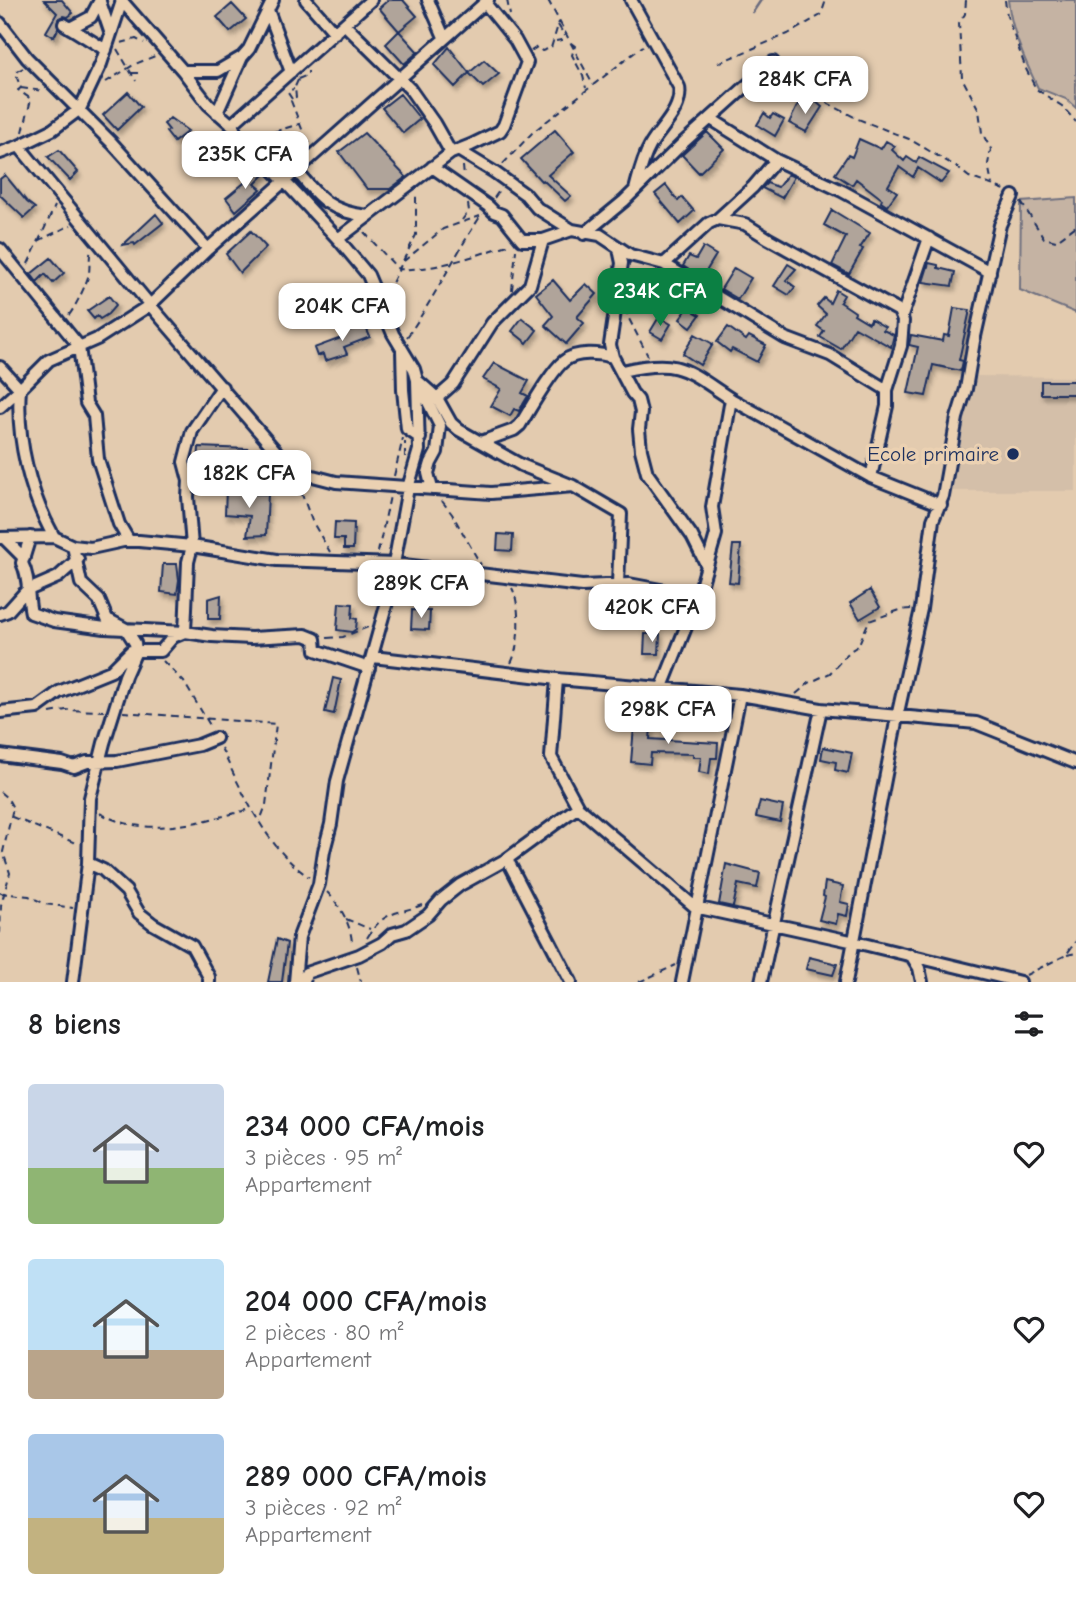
<!DOCTYPE html>
<html lang="fr">
<meta charset="utf-8">
<style>
body{margin:0;font-family:"Comic Neue",sans-serif;background:#f6f6f6;color:#202124;height:100vh;display:flex;flex-direction:column;font-size:26px;white-space:nowrap}
*{box-sizing:border-box;margin:0}
p{font-size:23px;color:#757577}
.icon{flex:none;width:38px;height:38px;fill:none;stroke:currentColor;stroke-width:2;stroke-linecap:round;stroke-linejoin:round}
.map{position:relative;height:982px;overflow:hidden}
.sheet{display:flex;flex-direction:column;background:#fff;flex:1}
.sheet>*{flex:none}
.price{position:absolute;translate:-50% -60px;padding:0 16px;border-radius:14px;background:#fff;color:#222;font-size:23px;line-height:46px;filter:drop-shadow(0 2px 4px #0008)}
.price::after{content:'';position:absolute;left:50%;top:42px;width:21px;height:16px;margin-left:-10px;background:inherit;clip-path:polygon(0 0,100% 0,50% 100%)}
.price.on{background:#0b8043;color:#fff}
ul{padding:0;list-style:none}
li{display:flex;align-items:center;gap:21px;height:175px;padding:0 28px}
li span{display:grid;place-items:center;flex:none;width:196px;height:140px;border-radius:7px;color:#555}
li>.icon{margin-inline-start:auto}
span .icon{width:84px;height:84px;fill:#fffc;stroke-width:1}
li b{font-size:30px}
h2{display:flex;justify-content:space-between;align-items:center;height:84px;padding:0 28px;font-size:30px}
.map>svg:first-child{display:block}
.built{fill:#d4bfa9}
.green{fill:#c5b3a3;stroke:#707180;stroke-width:2}
.lines{fill:none;stroke-linecap:round;stroke-linejoin:round}
.stream{stroke:#6a6c7e;stroke-width:2.5}
.building{fill:#b0a49a;stroke:#1b2f5e;stroke-width:2;filter:url(#shadow)}
.street-casing{stroke:#1b2f5e;stroke-width:16}
.path{stroke:#1b2f5e;stroke-width:2;stroke-dasharray:7 5;stroke-linecap:butt}
.street{stroke:#ebd1b2;stroke-width:10}
.poi-dot{fill:#1b2f5e;stroke:#ebd1b2;stroke-width:2.5}
.labels{text-anchor:middle;dominant-baseline:central;stroke-width:7;stroke-linejoin:round;paint-order:stroke}
.poi-label{font-size:21px;fill:#1b2f5e;stroke:#ebd1b2;text-anchor:end}
</style>
<div class="map">
<svg width="1076" height="982" viewBox="0 0 1076 982">
<defs>
<filter id="shadow"><feDropShadow dx="2.5" dy="4.5" stdDeviation="2" flood-color="#0004"/></filter>
</defs>
<rect width="100%" height="100%" fill="#e3cbaf"/>
<filter id="ink" filterUnits="userSpaceOnUse"><feTurbulence type="fractalNoise" baseFrequency=".0143" numOctaves="2"/><feDisplacementMap in="SourceGraphic" scale="14" xChannelSelector="R" yChannelSelector="G"/><feConvolveMatrix kernelMatrix="1 2 1 2 8 2 1 2 1" color-interpolation-filters="sRGB"/></filter>
<g filter="url(#ink)">
<path class="built" d="M 969,376 L 1076,377 L 1076,491 L 945,491 Z"/>
<path class="green" d="M 1008,0 L 1076,0 L 1076,108 L 1066,99 L 1038,88 C 1025,61 1011,30 1008,0 Z
M 1076,198 L 1076,313 L 1020,290 L 1021,202 Z"/>
<g class="lines">
<path class="stream" d="M 753,12 L 761,0"/>
</g>
<path class="building" d="M 44,0 L 62,0 L 73,13 L 68,17 L 64,16 L 58,19 L 58,29 L 54,37 L 46,32 L 57,13 Z
M 388,0 L 403,0 L 417,16 L 399,31 L 379,8 Z
M 232,4 L 246,19 L 230,32 L 217,17 Z
M 399,31 L 418,52 L 404,64 L 386,44 Z
M 449,47 L 469,73 L 455,87 L 434,65 Z
M 484,60 L 499,74 L 483,87 L 469,73 Z
M 128,92 L 141,107 L 117,130 L 103,115 Z
M 400,94 L 420,119 L 403,133 L 382,108 Z
M 814,100 L 822,107 L 806,132 L 789,123 L 798,104 L 809,108 Z
M 764,113 L 770,118 L 773,114 L 784,120 L 775,136 L 757,125 Z
M 170,118 L 188,131 L 174,142 L 166,132 L 169,130 L 164,124 Z
M 555,130 L 574,152 L 548,175 L 571,196 L 565,201 L 543,180 L 541,181 L 521,159 Z
M 707,132 L 724,149 L 699,173 L 682,155 Z
M 364,133 L 406,177 L 390,189 L 367,189 L 339,152 Z
M 859,139 L 881,149 L 886,141 L 895,146 L 892,150 L 904,161 L 907,157 L 916,163 L 919,157 L 949,173 L 941,183 L 918,168 L 913,177 L 899,167 L 888,186 L 897,192 L 887,206 L 881,202 L 882,199 L 856,179 L 852,185 L 835,174 L 848,155 L 852,157 Z
M 59,150 L 78,172 L 70,180 L 48,157 Z
M 261,169 L 265,174 L 255,184 L 261,189 L 236,211 L 226,198 Z
M 788,174 L 794,177 L 782,198 L 762,188 L 767,183 L 778,187 Z
M 5,175 L 27,202 L 35,208 L 24,218 L 0,195 L 0,179 Z
M 666,185 L 678,201 L 682,197 L 694,211 L 680,224 L 655,194 Z
M 832,210 L 870,233 L 860,248 L 863,249 L 849,274 L 832,265 L 846,237 L 824,225 Z
M 156,214 L 163,223 L 135,245 L 134,243 L 123,245 Z
M 251,231 L 266,247 L 240,273 L 226,254 Z
M 703,247 L 716,255 L 702,278 L 683,266 L 689,256 L 696,259 Z
M 51,258 L 64,273 L 53,283 L 45,274 L 37,282 L 31,274 Z
M 929,263 L 938,265 L 938,268 L 955,272 L 952,286 L 923,282 Z
M 788,264 L 796,269 L 786,280 L 795,287 L 789,295 L 774,286 Z
M 734,268 L 751,278 L 738,299 L 721,289 Z
M 553,280 L 570,300 L 586,284 L 597,294 L 577,317 L 584,323 L 566,344 L 545,325 L 553,316 L 536,294 Z
M 836,290 L 844,295 L 840,302 L 855,312 L 854,314 L 869,323 L 871,319 L 885,327 L 883,330 L 894,335 L 891,347 L 855,327 L 841,349 L 820,337 L 824,331 L 817,326 L 826,314 L 817,306 L 824,298 L 830,303 Z
M 698,294 L 702,296 L 695,312 L 700,315 L 691,327 L 680,319 Z
M 109,296 L 116,305 L 108,314 L 100,319 L 97,316 L 94,319 L 87,311 Z
M 954,308 L 970,310 L 959,360 L 963,361 L 961,371 L 933,365 L 926,396 L 908,393 L 918,347 L 909,345 L 911,335 L 943,341 L 944,335 L 949,336 Z
M 659,317 L 671,324 L 662,339 L 650,332 Z
M 522,318 L 537,330 L 527,343 L 512,331 Z
M 365,325 L 370,337 L 344,347 L 347,354 L 325,361 L 323,354 L 317,356 L 314,348 L 344,337 L 342,333 Z
M 728,327 L 746,340 L 749,336 L 766,345 L 757,362 L 732,349 L 730,352 L 717,342 Z
M 695,334 L 713,344 L 700,365 L 683,354 Z
M 494,363 L 529,381 L 522,393 L 528,396 L 519,411 L 514,409 L 510,416 L 491,406 L 501,389 L 483,379 Z
M 1041,381 L 1076,381 L 1076,394 L 1041,394 Z
M 199,447 L 248,449 L 246,466 L 198,464 Z
M 226,489 L 237,489 L 237,493 L 268,494 L 266,535 L 247,536 L 250,516 L 225,514 Z
M 335,522 L 354,523 L 353,549 L 344,549 L 344,539 L 334,539 Z
M 498,534 L 513,535 L 512,551 L 497,550 Z
M 733,545 L 741,545 L 738,583 L 729,582 Z
M 163,564 L 177,564 L 179,580 L 177,594 L 161,592 Z
M 870,590 L 880,607 L 860,619 L 850,603 Z
M 221,595 L 220,619 L 208,619 L 208,599 Z
M 339,603 L 353,604 L 352,618 L 357,619 L 356,629 L 352,632 L 337,630 Z
M 412,610 L 430,611 L 429,630 L 411,629 Z
M 645,634 L 660,634 L 659,654 L 644,654 Z
M 333,678 L 341,680 L 334,714 L 325,712 Z
M 635,715 L 652,716 L 650,739 L 718,743 L 717,758 L 711,758 L 709,774 L 699,772 L 701,757 L 693,757 L 693,754 L 651,753 L 650,764 L 631,762 Z
M 823,747 L 852,753 L 848,773 L 835,770 L 836,762 L 821,759 Z
M 760,801 L 783,806 L 780,822 L 756,817 Z
M 726,864 L 760,873 L 757,888 L 738,884 L 733,907 L 719,904 Z
M 825,882 L 843,886 L 840,902 L 849,904 L 847,916 L 838,914 L 836,924 L 819,920 L 825,897 L 823,896 Z
M 277,939 L 287,943 L 282,982 L 268,982 Z
M 809,957 L 837,964 L 833,975 L 806,969 Z"/>
<g class="lines">
<defs>
<path id="street" d="M 121,0 L 183,71 L 208,104 L 233,126 L 239,142 L 264,161 L 285,182 L 338,239 L 368,275 L 393,334 L 414,369 L 417,380 L 440,426 L 437,452 L 431,463 L 428,473 L 432,489
M 306,0 L 335,33
M 428,0 L 444,37
M 631,0 L 679,87 C 683,110 660,128 650,146 C 642,160 639,175 635,190
M 122,1 L 101,64 L 80,109 L 52,130 L 19,146 L 150,305 L 287,464 L 309,475 L 336,482 L 491,493 L 573,486
M 100,2 L 111,34
M 268,10 L 291,72
M 0,23 L 27,58 L 112,143 L 208,249
M 64,24 L 106,50
M 344,24 L 410,89 L 434,123 L 451,153
M 70,28 L 91,17 L 100,0
M 183,71 L 218,71 L 242,57
M 217,113 L 242,57 L 249,49 L 273,0
M 711,119 L 776,160 L 842,191 L 990,272
M 231,125 L 371,0
M 458,150 L 494,172 L 526,195 L 537,208 L 572,230 L 600,235 L 630,255 L 664,264 L 785,338 L 830,355 L 887,390
M 0,153 L 19,146
M 432,167 L 488,206 L 494,212 L 502,215 L 522,240 L 543,240
M 297,171 C 319,199 331,212 368,216
M 718,219 L 753,187 L 776,160
M 584,234 L 624,201 L 684,142 L 773,62
M 338,239 L 451,153 L 471,145 L 500,131 L 504,125 L 527,62 L 515,40 L 485,3
M 0,249 L 79,346 L 86,403 L 94,416 L 98,459 L 119,524 L 129,541
M 664,264 L 709,223 L 718,219 L 745,224 L 769,239 L 899,311 L 903,321 L 901,346 L 887,390 L 887,406 L 871,477
M 902,316 L 929,238
M 402,350 L 403,390 L 407,429 L 420,438
M 613,357 L 610,345 L 622,263 L 619,249
M 0,367 L 20,389 L 49,360 L 97,339 L 150,305 L 208,249 L 488,0
M 622,371 C 679,358 685,369 731,399
M 419,382 L 437,398 L 453,384 L 492,323 L 530,285 L 543,240 L 572,230
M 20,389 C 16,439 30,494 54,537
M 437,398 L 451,423 L 459,430 L 521,465 L 573,486 L 621,514 L 618,583
M 0,407 L 20,389
M 481,442 L 514,430 L 520,425 C 530,409 551,371 564,361 C 576,351 600,353 613,357 L 632,393 L 638,400 L 641,412 L 639,429 L 641,450 L 647,473 L 692,536 L 707,566
M 30,537 L 22,563 C 30,578 27,597 31,613 L 54,621 L 105,628 L 185,632 L 188,562 L 192,546 L 188,497 L 189,481 L 184,462 L 192,431 L 222,387
M 0,538 L 54,537 L 73,546 L 91,548 L 123,541 L 139,541 L 192,546 L 277,560 L 395,564 L 582,586 L 629,584 L 698,597
M 5,539 L 24,558
M 0,614 L 8,611 L 26,591 L 58,577 L 78,559
M 136,651 L 161,651 L 173,637 L 185,632 L 212,636 L 251,638 L 305,635 L 315,639 L 316,650 L 369,668
M 373,657 L 557,679 L 551,757 L 578,807 L 695,907 L 855,942 L 1020,982
M 557,679 L 740,695 L 821,709 L 976,723 L 1076,763
M 662,687 L 698,597 L 716,534 L 712,507 L 731,399 L 871,477 L 941,505
M 0,712 L 37,708 L 59,692 L 111,671 L 131,651
M 0,755 L 62,763 L 74,767 L 87,762 L 117,761 L 199,745 L 216,738
M 507,859 L 571,982
M 88,863 L 103,870 L 126,891 L 139,913 L 153,924 L 192,946 L 209,977 L 209,982
M 911,955 L 919,968 L 922,982
M 73,982 L 88,863 L 90,798 L 104,743 L 125,676 L 136,651 L 135,643 L 126,629 L 107,619 L 99,600 L 81,583 L 73,546
M 295,982 L 299,937 L 319,884 L 324,851 L 331,824 L 337,781 L 387,602 L 408,488 L 419,450 L 417,380
M 304,982 L 306,973 L 359,955 L 382,943 L 392,934 L 406,930 L 428,915 L 441,900 L 460,885 L 507,859 L 578,807
M 682,982 L 740,695
M 761,982 L 821,709
M 846,982 L 897,717 L 921,609 L 933,520 L 943,496 L 957,418 L 966,389 L 974,341 L 1000,225 L 1013,196"/>
</defs>
<use href="#street" class="street-casing"/>
<path class="path" d="M 507,0 L 510,15
M 548,0 L 592,83
M 966,0 L 965,14 L 959,23 L 962,78 L 979,110 L 982,133 L 991,149 L 988,164 L 992,184
M 1005,0 L 1007,16 L 1026,69 L 1036,89 L 1062,106 L 1076,122
M 558,25 L 565,36
M 556,41 L 567,39
M 121,43 L 136,39 L 144,43
M 571,43 L 575,46 L 572,55 L 583,76 L 586,88
M 117,49 L 136,81
M 531,51 L 537,47 L 542,51 L 551,48 L 559,22
M 718,63 L 788,34 L 821,15 L 826,0
M 23,68 L 15,73 L 21,88 L 18,90 L 31,99 L 23,132
M 131,73 L 142,73
M 298,79 L 308,75 L 308,71
M 772,79 L 812,92 L 829,104 L 858,119 L 909,139 L 955,166 L 969,177 L 1005,190
M 298,80 L 295,87 L 296,98 L 291,101 L 307,142 L 311,142
M 106,82 L 135,64 L 155,56
M 21,88 L 43,91
M 292,99 L 288,93 L 290,90 L 294,89
M 251,139 L 299,124
M 503,164 L 533,132 L 643,46
M 463,166 L 464,177
M 494,198 L 501,188
M 1021,202 L 1044,238 L 1056,241 L 1076,226
M 462,220 L 469,211 L 468,204
M 364,232 L 398,269 C 436,271 476,255 511,244
M 38,241 L 71,225
M 404,261 L 443,229 L 480,216
M 28,264 L 55,206
M 630,284 L 627,315 L 648,356
M 512,290 L 516,250
M 387,293 L 416,235 L 416,194
M 69,315 C 75,308 88,281 89,273 C 90,265 89,257 91,249
M 407,337 C 435,297 455,254 482,214
M 405,457 L 405,442
M 394,476 L 403,438
M 297,481 L 312,521 L 330,552
M 442,501 L 452,514 L 481,565
M 378,552 L 390,496
M 368,575 L 377,595
M 327,638 L 343,637 L 368,627
M 163,661 L 184,682 L 211,727
M 511,663 C 520,648 521,604 512,588
M 796,694 L 809,683 L 830,673 L 850,651 L 858,646 L 869,621 L 900,610 L 911,609
M 123,712 L 276,724 L 266,805 L 260,821
M 50,713 L 66,710 L 104,711
M 221,748 C 243,793 266,848 309,877
M 0,792 L 8,799 L 13,808 L 3,852 L 10,873 L 1,905 L 0,933
M 100,813 C 148,840 202,821 251,809
M 12,817 L 78,844
M 327,892 C 340,905 352,926 352,945
M 0,893 L 29,896 L 45,904 L 73,908
M 346,919 L 370,929
M 367,938 C 384,910 395,915 422,905
M 1067,955 L 1076,953
M 357,967 L 361,982
M 1026,975 L 1066,955 L 1076,941
M 639,982 L 676,965"/>
<use href="#street" class="street"/>
</g>
</g>
<circle class="poi-dot" cx="1013" cy="454" r="7"/>
<g class="labels">
<g class="poi-label">
<text x="999" y="454">Ecole primaire</text>
</g>
</g>
</svg>
<b class="price" style="left:805px;top:116px">284K CFA</b>
<b class="price" style="left:245px;top:191px">235K CFA</b>
<b class="price on" style="left:660px;top:328px">234K CFA</b>
<b class="price" style="left:342px;top:343px">204K CFA</b>
<b class="price" style="left:249px;top:510px">182K CFA</b>
<b class="price" style="left:421px;top:620px">289K CFA</b>
<b class="price" style="left:652px;top:644px">420K CFA</b>
<b class="price" style="left:668px;top:746px">298K CFA</b>
</div>
<section class="sheet">
<h2>8 biens<svg class="icon" aria-label="filters" viewBox="0 0 24 24"><path d="M4 7h16M4 17h16"/><circle cx="9" cy="7" r="2"/><circle cx="15" cy="17" r="2"/></svg></h2>
<ul>
<li><span style="background:linear-gradient(#c9d6e8 60%,#8fb573 0)"><svg class="icon" aria-label="home" viewBox="0 0 24 24"><path d="M3 11l9-7 9 7M6 9v11h12V9"/></svg></span><div><b>234 000 CFA/mois</b><p>3 pièces · 95 m²</p><p>Appartement</p></div><svg class="icon" aria-label="heart" viewBox="0 0 24 24"><path d="M12 20l-8-8c-3-5 5-10 8-4 3-6 11-1 8 4z"/></svg></li>
<li><span style="background:linear-gradient(#bfe0f5 65%,#b9a48a 0)"><svg class="icon" aria-label="home" viewBox="0 0 24 24"><path d="M3 11l9-7 9 7M6 9v11h12V9"/></svg></span><div><b>204 000 CFA/mois</b><p>2 pièces · 80 m²</p><p>Appartement</p></div><svg class="icon" aria-label="heart" viewBox="0 0 24 24"><path d="M12 20l-8-8c-3-5 5-10 8-4 3-6 11-1 8 4z"/></svg></li>
<li><span style="background:linear-gradient(#a9c7e8 60%,#c2b280 0)"><svg class="icon" aria-label="home" viewBox="0 0 24 24"><path d="M3 11l9-7 9 7M6 9v11h12V9"/></svg></span><div><b>289 000 CFA/mois</b><p>3 pièces · 92 m²</p><p>Appartement</p></div><svg class="icon" aria-label="heart" viewBox="0 0 24 24"><path d="M12 20l-8-8c-3-5 5-10 8-4 3-6 11-1 8 4z"/></svg></li>
</ul>
</section>
